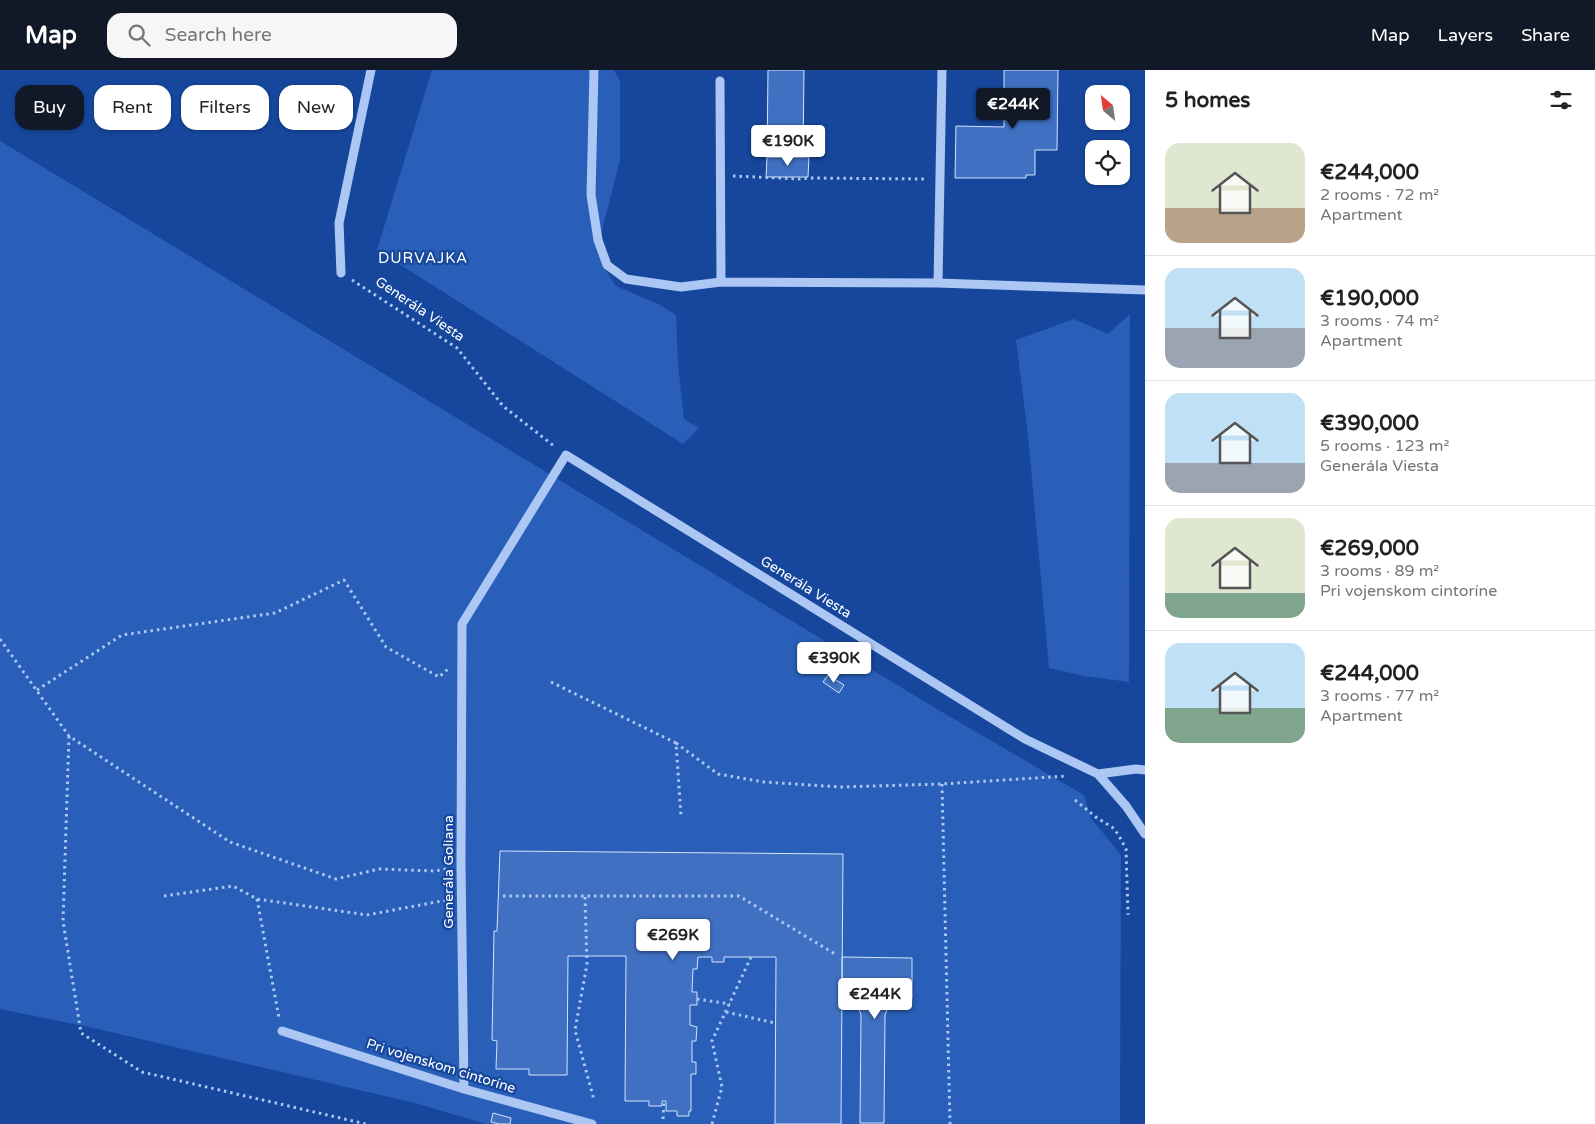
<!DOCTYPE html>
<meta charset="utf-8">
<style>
body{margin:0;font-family:"Varela Round",sans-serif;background:#f6f6f6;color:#222;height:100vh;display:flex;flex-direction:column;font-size:19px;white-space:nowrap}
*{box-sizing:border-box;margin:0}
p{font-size:16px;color:#767676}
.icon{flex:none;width:28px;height:28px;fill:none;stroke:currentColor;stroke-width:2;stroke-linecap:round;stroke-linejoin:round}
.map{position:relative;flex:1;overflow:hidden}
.panel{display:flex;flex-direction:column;background:#fff;width:450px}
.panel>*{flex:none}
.banner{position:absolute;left:15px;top:15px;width:475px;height:45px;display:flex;gap:10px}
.needle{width:32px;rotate:331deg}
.fabs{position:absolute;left:1085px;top:15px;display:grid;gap:10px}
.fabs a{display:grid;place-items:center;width:45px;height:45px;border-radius:10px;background:#fff;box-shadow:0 1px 4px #0004;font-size:25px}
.price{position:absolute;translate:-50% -42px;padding:0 11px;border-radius:5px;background:#fff;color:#222;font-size:16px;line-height:32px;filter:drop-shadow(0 1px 2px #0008)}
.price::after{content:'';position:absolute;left:50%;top:30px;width:15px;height:11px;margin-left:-8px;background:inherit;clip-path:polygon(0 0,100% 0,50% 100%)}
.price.selected{background:#111827;color:#fff}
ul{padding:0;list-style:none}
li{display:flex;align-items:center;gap:15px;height:125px;padding:0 20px}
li+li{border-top:1px solid #e0e0e0}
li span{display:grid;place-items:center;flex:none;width:140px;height:100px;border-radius:15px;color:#555}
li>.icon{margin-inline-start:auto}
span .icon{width:60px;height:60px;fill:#fffc;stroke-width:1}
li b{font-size:21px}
h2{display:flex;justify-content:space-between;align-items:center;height:60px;padding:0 20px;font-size:21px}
.tag{padding:0 18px;border-radius:15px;background:#fff;box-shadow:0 1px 4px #0004;font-size:18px;line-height:45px}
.tag.selected{background:#111827;color:#fff}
header{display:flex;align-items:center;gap:30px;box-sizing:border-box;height:70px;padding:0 25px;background:#111827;color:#fff}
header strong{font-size:24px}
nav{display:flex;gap:28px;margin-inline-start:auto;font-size:18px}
.search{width:350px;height:45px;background:#f6f6f6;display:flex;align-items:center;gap:12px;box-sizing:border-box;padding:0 18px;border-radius:15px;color:#767676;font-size:19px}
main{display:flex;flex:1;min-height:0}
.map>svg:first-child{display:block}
.green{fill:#295fb9}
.building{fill:#3f70c2;stroke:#d4e3fd}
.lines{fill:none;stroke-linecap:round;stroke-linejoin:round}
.path{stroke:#acc7f3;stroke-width:3;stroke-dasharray:2.5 4;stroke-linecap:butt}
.minor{stroke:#acc7f3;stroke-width:9}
.labels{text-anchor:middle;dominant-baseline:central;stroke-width:4.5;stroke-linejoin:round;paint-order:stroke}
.street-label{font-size:14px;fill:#fff;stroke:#16479c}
.neighbourhood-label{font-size:15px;letter-spacing:1px;fill:#fff;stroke:#16479c}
</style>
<header>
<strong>Map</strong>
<div class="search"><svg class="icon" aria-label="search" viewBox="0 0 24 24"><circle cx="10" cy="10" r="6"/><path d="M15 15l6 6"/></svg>Search here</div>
<nav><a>Map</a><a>Layers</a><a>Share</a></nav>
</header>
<main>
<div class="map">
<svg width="1145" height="1054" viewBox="0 0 1145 1054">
<rect width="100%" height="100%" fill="#16479c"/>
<path class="green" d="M 432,0 L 614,0 L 620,11 L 620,90 L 597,180 L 609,206 L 616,216 L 660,235 L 676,245 L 678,294 L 684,349 L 699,358 L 683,374 L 377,180 Z
M 0,71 L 937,639 L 1084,725 L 1091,748 L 1121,785 L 1120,1054 L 486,1054 L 415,1033 L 98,959 L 0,939 Z
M 1130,244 L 1129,612 L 1084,606 L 1049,598 L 1028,365 L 1016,270 L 1074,249 L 1108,264 Z"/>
<path class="building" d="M 768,0 L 804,0 L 803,87 L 767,87 Z
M 1004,0 L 1058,0 L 1057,80 L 1035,80 L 1035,105 L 1026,105 L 1026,108 L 955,108 L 956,56 L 1004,57 Z
M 767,87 L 809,87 L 808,107 L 766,107 Z
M 828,605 L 844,615 L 839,623 L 823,612 Z
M 500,781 L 843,784 L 841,1054 L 775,1054 L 776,887 L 724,887 L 724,892 L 712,892 L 712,887 L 698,887 L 697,899 L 693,899 L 692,922 L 697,922 L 697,935 L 690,935 L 690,955 L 697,957 L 696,971 L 692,971 L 692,992 L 696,992 L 696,1004 L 691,1004 L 691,1041 L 689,1041 L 689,1046 L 677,1046 L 677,1041 L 666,1041 L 666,1031 L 662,1031 L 662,1036 L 649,1036 L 649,1031 L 625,1031 L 626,886 L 568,886 L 567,1005 L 529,1005 L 529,999 L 496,999 L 497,971 L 492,970 L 494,861 L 497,861 Z
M 842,887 L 912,888 L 912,929 L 895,930 L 890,933 L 885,945 L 884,1053 L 860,1053 L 861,945 L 859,939 L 853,931 L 842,928 Z
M 493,1043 L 511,1048 L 510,1054 L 499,1054 L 491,1052 Z"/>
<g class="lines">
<path class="path" d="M 733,106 L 801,109 L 810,108 L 927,109
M 352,210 L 457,278 L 503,336 L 554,376
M 0,569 L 69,666 L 230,772 L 336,809 L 379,799 L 435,801 L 446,799
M 551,612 L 676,673 L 681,746
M 37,620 L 122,565 L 275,543 L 344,510 L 386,577 L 439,607 L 448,599
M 69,666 L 63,851 L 81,963 L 142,1002 L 366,1054
M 676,673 L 718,704 L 764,712 L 840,717 L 942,714 L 1067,706
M 942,714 L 950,1054
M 1075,730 L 1097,748 L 1112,757 L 1118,764 L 1126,779 L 1128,845
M 164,826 L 233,816 L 257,829 L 367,845 L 447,830
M 503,826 L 739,826 L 835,884
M 585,827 L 587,894 L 575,960 L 594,1030
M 257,829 L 279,948
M 697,929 L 730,934
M 726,942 L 775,953
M 663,1049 L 664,1031
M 712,1054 L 722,1017 L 712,971 L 751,887"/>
<path class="minor" d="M 594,0 L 591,125 L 598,170 L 607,195 L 626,209 L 681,217 L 721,212
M 720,11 L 721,212 L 938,213 L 1145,220
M 341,203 L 339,153 L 371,0
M 938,213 L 942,0
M 1098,704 L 1126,736 L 1145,764
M 282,961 L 464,1019 L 592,1054
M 464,1019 L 461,795 L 462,554 L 566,385 L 1025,669 L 1098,704 L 1136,699 L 1145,700"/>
</g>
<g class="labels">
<g class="street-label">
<text transform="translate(420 239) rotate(34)">Generála Viesta</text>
<text transform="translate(806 517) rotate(32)">Generála Viesta</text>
<text transform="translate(448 802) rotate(-90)">Generála Goliana</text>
<text transform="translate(441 996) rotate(17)">Pri vojenskom cintoríne</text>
</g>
<g class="neighbourhood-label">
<text x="423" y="188">DURVAJKA</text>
</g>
</g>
</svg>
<div class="fabs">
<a><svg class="needle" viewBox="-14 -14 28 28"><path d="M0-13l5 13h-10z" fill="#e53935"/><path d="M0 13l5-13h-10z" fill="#767676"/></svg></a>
<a><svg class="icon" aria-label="locate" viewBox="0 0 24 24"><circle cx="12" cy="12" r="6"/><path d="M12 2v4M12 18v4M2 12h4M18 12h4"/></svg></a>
</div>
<b class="price selected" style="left:1013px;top:60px">€244K</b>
<b class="price" style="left:788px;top:97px">€190K</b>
<b class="price" style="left:834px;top:614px">€390K</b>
<b class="price" style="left:673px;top:891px">€269K</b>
<b class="price" style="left:875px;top:950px">€244K</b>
<div class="banner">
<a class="tag selected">Buy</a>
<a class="tag">Rent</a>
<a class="tag">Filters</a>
<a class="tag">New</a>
</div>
</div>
<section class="panel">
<h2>5 homes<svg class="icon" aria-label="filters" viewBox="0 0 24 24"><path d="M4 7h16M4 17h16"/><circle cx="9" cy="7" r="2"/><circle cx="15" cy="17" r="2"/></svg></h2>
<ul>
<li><span style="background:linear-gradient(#dfe7d0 65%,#b9a48a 0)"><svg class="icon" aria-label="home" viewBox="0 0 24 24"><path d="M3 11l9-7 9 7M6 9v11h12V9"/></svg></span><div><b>€244,000</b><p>2 rooms · 72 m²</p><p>Apartment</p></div></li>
<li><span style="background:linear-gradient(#bfe0f5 60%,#9aa5b1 0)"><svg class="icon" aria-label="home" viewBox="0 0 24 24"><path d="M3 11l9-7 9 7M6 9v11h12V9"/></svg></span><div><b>€190,000</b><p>3 rooms · 74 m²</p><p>Apartment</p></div></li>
<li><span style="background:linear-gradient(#bfe0f5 70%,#9aa5b1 0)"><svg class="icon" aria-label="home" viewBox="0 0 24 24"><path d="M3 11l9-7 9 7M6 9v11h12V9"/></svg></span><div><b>€390,000</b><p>5 rooms · 123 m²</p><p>Generála Viesta</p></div></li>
<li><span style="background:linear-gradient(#dfe7d0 75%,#7fa58c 0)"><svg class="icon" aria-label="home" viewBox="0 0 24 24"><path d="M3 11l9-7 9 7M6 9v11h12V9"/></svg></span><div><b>€269,000</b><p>3 rooms · 89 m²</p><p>Pri vojenskom cintoríne</p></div></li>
<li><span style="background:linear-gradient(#bfe0f5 65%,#7fa58c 0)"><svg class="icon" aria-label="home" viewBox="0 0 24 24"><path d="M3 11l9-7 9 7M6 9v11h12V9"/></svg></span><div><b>€244,000</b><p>3 rooms · 77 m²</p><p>Apartment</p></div></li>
</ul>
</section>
</main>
